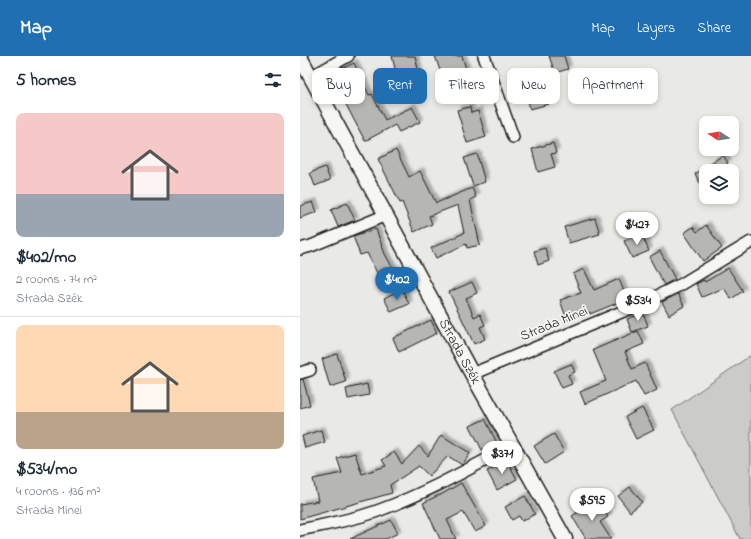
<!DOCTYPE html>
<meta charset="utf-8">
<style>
body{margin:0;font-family:"Indie Flower",sans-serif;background:#f2f2f3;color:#1f2937;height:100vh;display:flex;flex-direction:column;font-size:15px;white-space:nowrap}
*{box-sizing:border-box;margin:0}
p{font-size:13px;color:#747a83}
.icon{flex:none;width:22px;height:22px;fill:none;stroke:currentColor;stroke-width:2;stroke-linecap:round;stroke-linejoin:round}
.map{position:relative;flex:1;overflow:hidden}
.details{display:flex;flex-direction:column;background:#fff;width:300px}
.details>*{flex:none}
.hud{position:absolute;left:12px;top:12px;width:379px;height:36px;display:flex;gap:8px}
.needle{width:26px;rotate:282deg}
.fabs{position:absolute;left:399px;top:60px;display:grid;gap:8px}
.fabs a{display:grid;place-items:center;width:40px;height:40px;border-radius:8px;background:#fff;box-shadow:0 2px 6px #0003;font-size:20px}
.price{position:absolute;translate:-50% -34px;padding:0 9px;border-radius:14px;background:#fff;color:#222;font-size:13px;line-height:26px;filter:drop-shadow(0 1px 2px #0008)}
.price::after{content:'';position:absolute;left:50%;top:24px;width:12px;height:9px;margin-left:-6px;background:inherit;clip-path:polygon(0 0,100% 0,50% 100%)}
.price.on{background:#1f6fb2;color:#fff}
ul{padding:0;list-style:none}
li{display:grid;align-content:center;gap:8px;height:212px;padding:0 16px}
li+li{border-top:1px solid #e0e1e3}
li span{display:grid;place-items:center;height:124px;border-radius:8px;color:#555}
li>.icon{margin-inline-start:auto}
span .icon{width:72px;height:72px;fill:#fffc;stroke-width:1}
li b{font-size:17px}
h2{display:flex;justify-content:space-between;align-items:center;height:48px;padding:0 16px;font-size:17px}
.chip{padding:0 14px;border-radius:8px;background:#fff;box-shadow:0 2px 6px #0003;font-size:14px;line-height:36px}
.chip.on{background:#1f6fb2;color:#fff}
header{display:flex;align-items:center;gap:24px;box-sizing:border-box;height:56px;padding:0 20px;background:#1f6fb2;color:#fff}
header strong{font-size:19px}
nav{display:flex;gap:22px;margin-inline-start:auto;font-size:14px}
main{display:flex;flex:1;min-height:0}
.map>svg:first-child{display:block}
.green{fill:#cbcbc7;stroke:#747472}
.building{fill:#b6b6b3;stroke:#1c1c1c;filter:url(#shadow)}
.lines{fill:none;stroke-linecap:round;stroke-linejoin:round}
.minor-casing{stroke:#1c1c1c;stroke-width:14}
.tertiary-casing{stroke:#1c1c1c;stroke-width:17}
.minor{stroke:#f6f6f2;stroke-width:11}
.tertiary{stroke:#f6f6f2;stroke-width:14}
.labels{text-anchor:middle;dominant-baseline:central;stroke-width:3.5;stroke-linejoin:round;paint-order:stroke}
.street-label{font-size:14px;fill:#1c1c1c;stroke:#f6f6f2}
</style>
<header>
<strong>Map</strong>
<nav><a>Map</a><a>Layers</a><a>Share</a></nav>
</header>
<main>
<section class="details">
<h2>5 homes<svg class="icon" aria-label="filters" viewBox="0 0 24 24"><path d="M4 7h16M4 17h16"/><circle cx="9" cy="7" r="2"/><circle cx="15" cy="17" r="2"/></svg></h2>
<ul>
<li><span style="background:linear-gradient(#f6c9c9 65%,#9aa5b1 0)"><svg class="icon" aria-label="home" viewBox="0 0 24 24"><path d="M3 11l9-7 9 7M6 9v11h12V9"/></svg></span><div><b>$402/mo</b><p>2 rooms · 74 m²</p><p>Strada Szék</p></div></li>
<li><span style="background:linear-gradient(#ffd9b3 70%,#b9a48a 0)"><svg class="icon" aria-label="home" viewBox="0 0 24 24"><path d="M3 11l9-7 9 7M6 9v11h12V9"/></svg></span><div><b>$534/mo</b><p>4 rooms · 136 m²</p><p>Strada Minei</p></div></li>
</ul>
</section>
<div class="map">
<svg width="451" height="483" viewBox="0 0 451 483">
<defs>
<filter id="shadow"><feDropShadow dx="3.5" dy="-3.5" stdDeviation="1" flood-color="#0004"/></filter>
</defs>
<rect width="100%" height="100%" fill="#e9e9e5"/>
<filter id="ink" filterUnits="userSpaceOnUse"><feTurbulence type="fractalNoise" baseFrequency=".025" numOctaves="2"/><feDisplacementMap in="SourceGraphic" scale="8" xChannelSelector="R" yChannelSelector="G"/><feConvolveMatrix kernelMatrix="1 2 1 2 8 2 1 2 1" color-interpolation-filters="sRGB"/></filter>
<g filter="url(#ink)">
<path class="green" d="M 451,299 L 451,483 L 440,483 L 372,354 Z"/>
<path class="building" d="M 92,0 L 115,0 L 119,17 L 105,20 L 104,15 L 96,17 Z
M 135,0 L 162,0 L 167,16 L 143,23 Z
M 249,0 L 264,0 L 268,13 L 255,17 Z
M 54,7 L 69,39 L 72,38 L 85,64 L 112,51 L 120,66 L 99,76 L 95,69 L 65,85 L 40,37 L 38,38 L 29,19 Z
M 240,17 L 249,48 L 230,53 L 226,36 L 219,38 L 215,24 Z
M 170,51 L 171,57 L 178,55 L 186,81 L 167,87 L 157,54 Z
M 253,87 L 256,97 L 251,98 L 255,111 L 238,116 L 232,93 Z
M 96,94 L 109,121 L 120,115 L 136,147 L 172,132 L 176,141 L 170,144 L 180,189 L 167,192 L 166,188 L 136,202 L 131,192 L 164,177 L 158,149 L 129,160 L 132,168 L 114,176 L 102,146 L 100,147 L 78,103 Z
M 177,98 L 185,126 L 173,130 L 164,102 Z
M 423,99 L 428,107 L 417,115 L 406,115 L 406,123 L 400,127 L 395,118 Z
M 25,111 L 30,124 L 15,130 L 10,117 Z
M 13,146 L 17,156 L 0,162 L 0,150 Z
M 47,147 L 55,164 L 38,171 L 31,154 Z
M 295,162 L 300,178 L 269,187 L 264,171 Z
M 406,169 L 422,192 L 403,205 L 384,177 L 393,171 L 397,176 Z
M 76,173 L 85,198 L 95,216 L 80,223 L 67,197 L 60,199 L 53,180 Z
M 341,177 L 349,195 L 332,202 L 324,185 Z
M 245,192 L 249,205 L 238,209 L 234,195 Z
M 360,195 L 375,223 L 364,229 L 349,201 Z
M 428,212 L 443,235 L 431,243 L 424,232 L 402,241 L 396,228 L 404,224 L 405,226 Z
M 284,213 L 294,234 L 319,223 L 327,243 L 290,258 L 290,256 L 267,264 L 260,244 L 281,237 L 273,218 Z
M 172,226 L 177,237 L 166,242 L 174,261 L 180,258 L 185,269 L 180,271 L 185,283 L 174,288 L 149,236 Z
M 102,233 L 109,248 L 91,256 L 84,242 Z
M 378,238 L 384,250 L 369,259 L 362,246 Z
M 343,257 L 348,270 L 332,276 L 327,263 Z
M 131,264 L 137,277 L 99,296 L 93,282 Z
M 338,275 L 344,288 L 325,296 L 332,313 L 345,307 L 357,334 L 344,340 L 336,325 L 285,348 L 280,336 L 306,325 L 293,294 Z
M 37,298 L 46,326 L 30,331 L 22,303 Z
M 271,308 L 275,316 L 268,319 L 272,328 L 262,332 L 254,315 Z
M 3,323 L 10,349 L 0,352 L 0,324 Z
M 67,328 L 69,339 L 48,343 L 46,333 Z
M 342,352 L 354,374 L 336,383 L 325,361 Z
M 185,363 L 197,387 L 182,394 L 170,370 Z
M 21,374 L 25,386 L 5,392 L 2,380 Z
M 254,378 L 264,396 L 245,408 L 234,390 Z
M 141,379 L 170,397 L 163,408 L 162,409 L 148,400 L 129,420 L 119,410 L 90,429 L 92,437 L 0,463 L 0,448 L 18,445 L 13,423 L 42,417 L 37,402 L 55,397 L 62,418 L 86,410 L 82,404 L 94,396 L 102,408 L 119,390 L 128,400 Z
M 207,405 L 217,423 L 197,434 L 187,415 Z
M 161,427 L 186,470 L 175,476 L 163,456 L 147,464 L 156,483 L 140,483 L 123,447 L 139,439 L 139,440 Z
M 330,431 L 342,446 L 330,456 L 318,440 Z
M 225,440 L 235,458 L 222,465 L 219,460 L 212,464 L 205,451 Z
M 297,444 L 308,461 L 300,466 L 311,483 L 286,483 L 272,460 Z
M 91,464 L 98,477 L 86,483 L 50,483 Z"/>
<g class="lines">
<defs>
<path id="minor" d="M 184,0 L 213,81
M 11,21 L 48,0
M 0,193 L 11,190 L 86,159
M 0,317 L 10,314
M 172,318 L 343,247 L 382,228 L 451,186
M 0,474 C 27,468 54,464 80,454 C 126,437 169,413 212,390"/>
<g id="tertiary">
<path id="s1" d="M 0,1 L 172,318 L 265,483"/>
</g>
</defs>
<use href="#minor" class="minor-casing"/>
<use href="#tertiary" class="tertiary-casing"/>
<use href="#minor" class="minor"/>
<use href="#tertiary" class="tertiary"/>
</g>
</g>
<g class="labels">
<g class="street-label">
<text transform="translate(254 268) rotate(-22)">Strada Minei</text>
<text stroke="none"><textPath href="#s1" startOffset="335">Strada Szék</textPath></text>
</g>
</g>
</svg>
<div class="fabs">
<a><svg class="needle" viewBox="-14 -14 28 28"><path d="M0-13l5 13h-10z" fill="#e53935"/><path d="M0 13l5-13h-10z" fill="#747a83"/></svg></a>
<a><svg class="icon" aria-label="layers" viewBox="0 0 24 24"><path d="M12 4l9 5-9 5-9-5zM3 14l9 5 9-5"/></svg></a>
</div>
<b class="price" style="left:337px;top:190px">$427</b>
<b class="price on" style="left:97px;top:245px">$402</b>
<b class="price" style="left:338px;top:266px">$534</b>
<b class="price" style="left:202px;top:419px">$371</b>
<b class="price" style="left:292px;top:466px">$595</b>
<div class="hud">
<a class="chip">Buy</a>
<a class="chip on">Rent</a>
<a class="chip">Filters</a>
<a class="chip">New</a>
<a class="chip">Apartment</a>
</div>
</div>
</main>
